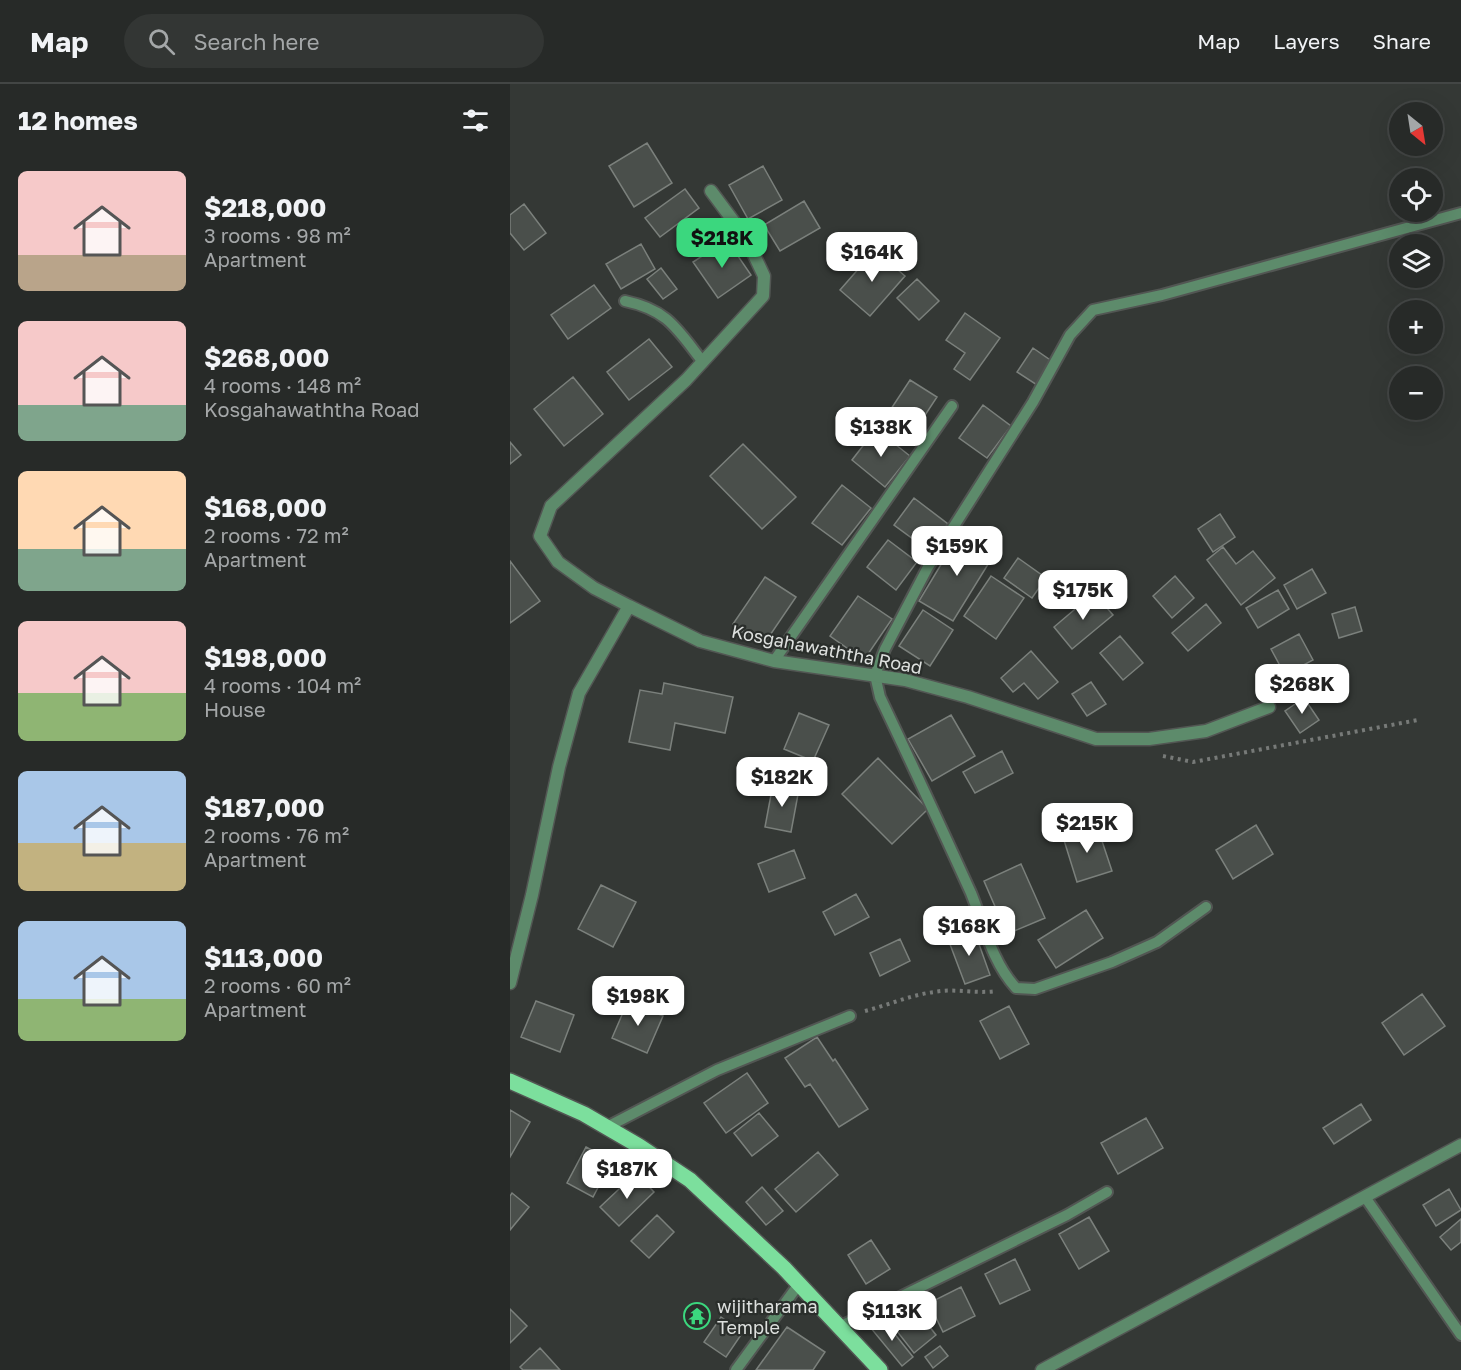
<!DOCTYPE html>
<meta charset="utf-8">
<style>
body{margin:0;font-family:"Golos Text",sans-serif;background:#333634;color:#f1f3f6;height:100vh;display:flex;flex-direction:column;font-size:22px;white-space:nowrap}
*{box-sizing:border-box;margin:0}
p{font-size:20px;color:#a4a7a8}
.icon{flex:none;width:33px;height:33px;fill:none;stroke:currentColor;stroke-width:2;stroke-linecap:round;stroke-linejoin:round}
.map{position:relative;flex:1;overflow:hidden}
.sheet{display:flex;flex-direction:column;background:#272a28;width:510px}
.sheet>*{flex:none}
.needle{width:39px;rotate:150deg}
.controls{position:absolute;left:879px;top:18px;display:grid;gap:12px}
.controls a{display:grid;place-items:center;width:54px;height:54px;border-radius:50%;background:#272a28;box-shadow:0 6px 24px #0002,0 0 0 2px #434645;font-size:30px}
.price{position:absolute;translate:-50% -51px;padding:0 14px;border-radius:12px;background:#fff;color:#222;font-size:20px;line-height:39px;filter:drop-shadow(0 2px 3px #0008)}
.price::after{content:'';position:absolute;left:50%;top:36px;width:18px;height:14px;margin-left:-9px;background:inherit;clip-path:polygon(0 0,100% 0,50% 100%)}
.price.on{background:#3bd77e;color:#111}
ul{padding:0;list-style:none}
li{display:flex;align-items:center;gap:18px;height:150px;padding:0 18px}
li span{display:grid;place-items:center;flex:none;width:168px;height:120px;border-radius:9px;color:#555}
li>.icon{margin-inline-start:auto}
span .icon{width:72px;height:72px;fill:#fffc;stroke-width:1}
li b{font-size:26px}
h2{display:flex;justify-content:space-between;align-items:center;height:72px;padding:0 18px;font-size:26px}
header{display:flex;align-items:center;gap:36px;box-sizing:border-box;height:84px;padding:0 30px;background:#272a28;border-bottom:2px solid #434645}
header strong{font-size:28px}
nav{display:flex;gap:33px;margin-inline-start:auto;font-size:21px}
.search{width:420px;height:54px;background:#333634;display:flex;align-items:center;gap:15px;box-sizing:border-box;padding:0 21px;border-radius:33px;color:#a4a7a8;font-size:22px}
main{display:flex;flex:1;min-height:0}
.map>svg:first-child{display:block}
.building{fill:#4a4f4b;stroke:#7b807c;stroke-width:1.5}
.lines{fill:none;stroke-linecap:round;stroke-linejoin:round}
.service-casing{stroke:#525653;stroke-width:14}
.minor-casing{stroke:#525653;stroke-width:15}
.primary-casing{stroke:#525653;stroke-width:18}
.path{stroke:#777a78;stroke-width:4;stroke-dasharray:3 4.5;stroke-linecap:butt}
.service{stroke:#5d8b6b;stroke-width:10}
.minor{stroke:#5d8b6b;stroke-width:12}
.primary{stroke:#7cdf9d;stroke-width:15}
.labels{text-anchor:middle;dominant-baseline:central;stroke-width:4.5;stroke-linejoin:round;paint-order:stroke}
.street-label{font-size:18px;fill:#dde0de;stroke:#2a2e2b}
.poi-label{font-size:18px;fill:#dde0de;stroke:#2a2e2b;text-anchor:start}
</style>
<header>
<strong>Map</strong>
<div class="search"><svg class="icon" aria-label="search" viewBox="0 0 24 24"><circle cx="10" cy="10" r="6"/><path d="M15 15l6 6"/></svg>Search here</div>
<nav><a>Map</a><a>Layers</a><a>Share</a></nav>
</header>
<main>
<section class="sheet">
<h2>12 homes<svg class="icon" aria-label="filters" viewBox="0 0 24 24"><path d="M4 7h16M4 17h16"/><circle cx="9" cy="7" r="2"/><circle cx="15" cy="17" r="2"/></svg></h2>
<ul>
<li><span style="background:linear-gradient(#f6c9c9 70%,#b9a48a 0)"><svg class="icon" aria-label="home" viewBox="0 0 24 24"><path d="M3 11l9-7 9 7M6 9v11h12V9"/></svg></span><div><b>$218,000</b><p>3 rooms · 98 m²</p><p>Apartment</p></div></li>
<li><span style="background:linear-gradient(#f6c9c9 70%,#7fa58c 0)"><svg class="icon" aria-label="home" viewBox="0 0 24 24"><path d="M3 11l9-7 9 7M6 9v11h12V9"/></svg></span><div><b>$268,000</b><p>4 rooms · 148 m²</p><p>Kosgahawaththa Road</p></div></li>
<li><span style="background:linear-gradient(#ffd9b3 65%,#7fa58c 0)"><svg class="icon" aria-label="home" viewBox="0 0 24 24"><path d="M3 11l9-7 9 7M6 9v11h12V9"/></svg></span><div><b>$168,000</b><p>2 rooms · 72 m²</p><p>Apartment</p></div></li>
<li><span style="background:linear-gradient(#f6c9c9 60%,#8fb573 0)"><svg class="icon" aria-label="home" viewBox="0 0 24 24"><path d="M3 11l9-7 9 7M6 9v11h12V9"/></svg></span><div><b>$198,000</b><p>4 rooms · 104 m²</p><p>House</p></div></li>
<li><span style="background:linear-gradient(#a9c7e8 60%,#c2b280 0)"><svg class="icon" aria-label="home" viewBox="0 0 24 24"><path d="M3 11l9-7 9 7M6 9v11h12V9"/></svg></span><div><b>$187,000</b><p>2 rooms · 76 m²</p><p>Apartment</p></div></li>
<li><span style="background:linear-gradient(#a9c7e8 65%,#8fb573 0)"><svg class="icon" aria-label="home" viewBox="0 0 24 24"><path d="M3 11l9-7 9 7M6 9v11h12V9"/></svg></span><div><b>$113,000</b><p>2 rooms · 60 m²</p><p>Apartment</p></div></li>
</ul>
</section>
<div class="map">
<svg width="951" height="1286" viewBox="0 0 951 1286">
<rect width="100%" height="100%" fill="#343835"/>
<path class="building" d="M 137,59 L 162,99 L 124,123 L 99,82 Z
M 253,82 L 272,116 L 238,135 L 219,101 Z
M 175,105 L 189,124 L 150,153 L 135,134 Z
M 294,117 L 310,144 L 270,167 L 254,141 Z
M 14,120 L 36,149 L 14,166 L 0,149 L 0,131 Z
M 217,156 L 241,191 L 208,214 L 183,178 Z
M 131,160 L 145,185 L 111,205 L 96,180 Z
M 365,166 L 395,192 L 360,232 L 330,206 Z
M 151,184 L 167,205 L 153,215 L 137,195 Z
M 407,195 L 429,217 L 409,236 L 387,214 Z
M 84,201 L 101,224 L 58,255 L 41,231 Z
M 455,229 L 490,254 L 460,296 L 444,285 L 455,269 L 436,256 Z
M 139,255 L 162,283 L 119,316 L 97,288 Z
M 523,264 L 543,278 L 527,301 L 507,288 Z
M 63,293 L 93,330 L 54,362 L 24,325 Z
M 400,296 L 427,313 L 402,351 L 375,334 Z
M 473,321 L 501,342 L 477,374 L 449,354 Z
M 366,345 L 400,372 L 375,403 L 342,376 Z
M 0,358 L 11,371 L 0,380 Z
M 233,360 L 286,413 L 252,445 L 200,392 Z
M 332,401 L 361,424 L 332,461 L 302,439 Z
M 404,414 L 438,440 L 418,466 L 384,441 Z
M 710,430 L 725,453 L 703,468 L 688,445 Z
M 450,449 L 485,469 L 443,537 L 409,517 Z
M 378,456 L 407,478 L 386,506 L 357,483 Z
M 713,463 L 726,480 L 743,467 L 765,494 L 731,521 L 697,476 Z
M 508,474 L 536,494 L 522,514 L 494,494 Z
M 0,477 L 30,517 L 0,539 Z
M 802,485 L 816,509 L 787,525 L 774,501 Z
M 481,492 L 514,514 L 486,555 L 454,532 Z
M 665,492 L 684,514 L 662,534 L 643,512 Z
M 255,493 L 286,513 L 254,560 L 223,540 Z
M 768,506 L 779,525 L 748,544 L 736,524 Z
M 584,509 L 603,531 L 562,565 L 544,543 Z
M 348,512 L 382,535 L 354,576 L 320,552 Z
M 696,520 L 711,539 L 678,567 L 662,549 Z
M 845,523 L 852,547 L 829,554 L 822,530 Z
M 413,526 L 443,546 L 420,582 L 389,562 Z
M 789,550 L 803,576 L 775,591 L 761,565 Z
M 610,552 L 633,579 L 613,596 L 590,569 Z
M 521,567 L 548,598 L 528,615 L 514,599 L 503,608 L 491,594 Z
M 581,598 L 596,620 L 577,632 L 562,610 Z
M 154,599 L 223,613 L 215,649 L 165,639 L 160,666 L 119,658 L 130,606 L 152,610 Z
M 794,614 L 809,636 L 790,649 L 775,627 Z
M 289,629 L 319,641 L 303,677 L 274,665 Z
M 441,631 L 465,672 L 422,697 L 398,655 Z
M 492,667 L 503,689 L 465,709 L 453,688 Z
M 368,674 L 418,725 L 382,760 L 332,710 Z
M 263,700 L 289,705 L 281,748 L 255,743 Z
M 746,741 L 763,770 L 723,795 L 706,766 Z
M 587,742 L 602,787 L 567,798 L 553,753 Z
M 284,766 L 295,794 L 259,808 L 248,780 Z
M 511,780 L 535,834 L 497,850 L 474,797 Z
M 91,801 L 126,818 L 103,863 L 68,845 Z
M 346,810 L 359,833 L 325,851 L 313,828 Z
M 576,826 L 593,854 L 546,884 L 528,856 Z
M 464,846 L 480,891 L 455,900 L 438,855 Z
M 390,855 L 400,877 L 370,892 L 360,869 Z
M 912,910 L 935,942 L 894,971 L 872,939 Z
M 26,917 L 64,931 L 50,968 L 11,953 Z
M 118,917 L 153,932 L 137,969 L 102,954 Z
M 499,922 L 519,960 L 490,975 L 470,937 Z
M 307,953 L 323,977 L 325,975 L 358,1025 L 329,1043 L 300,1000 L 295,1003 L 275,974 Z
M 237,989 L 258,1019 L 216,1049 L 194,1019 Z
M 851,1020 L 861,1036 L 824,1060 L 813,1044 Z
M 0,1026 L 20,1038 L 0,1073 Z
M 249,1029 L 268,1052 L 242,1072 L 224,1049 Z
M 636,1034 L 653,1064 L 608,1090 L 591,1059 Z
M 76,1063 L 102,1077 L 83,1113 L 57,1099 Z
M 308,1068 L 328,1091 L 286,1128 L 265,1105 Z
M 126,1089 L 144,1108 L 109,1142 L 90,1123 Z
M 252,1103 L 273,1127 L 256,1141 L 236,1118 Z
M 939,1105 L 951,1126 L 926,1142 L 913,1121 Z
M 2,1109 L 19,1123 L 0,1146 L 0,1112 Z
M 147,1131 L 164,1148 L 139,1174 L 121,1157 Z
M 579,1133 L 599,1167 L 569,1185 L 549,1150 Z
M 951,1135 L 951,1158 L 941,1166 L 930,1153 Z
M 361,1156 L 380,1185 L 356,1200 L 338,1171 Z
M 505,1175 L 520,1206 L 490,1220 L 475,1190 Z
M 451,1203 L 465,1232 L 433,1248 L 419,1219 Z
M 402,1220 L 426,1251 L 404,1269 L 379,1237 Z
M 0,1225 L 17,1242 L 0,1259 Z
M 211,1233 L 233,1248 L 216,1273 L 194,1258 Z
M 372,1234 L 403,1273 L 392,1282 L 360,1243 Z
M 277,1243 L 315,1268 L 303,1286 L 246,1286 Z
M 430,1262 L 438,1272 L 423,1284 L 415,1273 Z
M 30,1264 L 50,1286 L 13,1286 L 10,1283 Z"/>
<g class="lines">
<defs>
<path id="service" d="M 115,217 C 158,226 167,245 193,278
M 264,577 L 442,322
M 696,823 L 647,858 L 602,878 L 525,905 L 506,904 C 482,878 474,841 461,809 C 431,743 401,678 370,613 L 365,591 L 375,565 L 418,483 L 523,318 L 560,251 L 583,226 L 652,211 L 951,129
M 97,1043 L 207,986 L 340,932
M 855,1113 L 951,1251
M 329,1243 L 557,1131 L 597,1108
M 226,1286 L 289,1200"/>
<path id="minor" d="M 119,522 L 84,504 L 48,478 L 30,452 L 41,422 L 176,296 L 253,212 L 254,192 L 236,154 L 201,107
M 0,899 L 22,811 L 49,683 L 69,609 L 119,522 L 190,557 L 264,577 L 395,596 L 458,613 L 586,655 L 639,655 L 696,647 L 759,623
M 532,1286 L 951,1061"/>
<path id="primary" d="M 0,997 L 74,1030 L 129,1062 L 180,1096 L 274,1184 L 370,1286"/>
</defs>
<use href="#service" class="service-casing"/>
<use href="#minor" class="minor-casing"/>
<use href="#primary" class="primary-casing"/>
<path class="path" d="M 225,543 L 235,549
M 653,672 L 683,678 L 908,636
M 355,927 C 378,921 401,911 424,908 C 445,904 465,910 486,907"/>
<use href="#service" class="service"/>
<use href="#minor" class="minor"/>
<use href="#primary" class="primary"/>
</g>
<defs>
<symbol id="temple-ring" viewBox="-11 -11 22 22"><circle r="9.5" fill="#2a2e2b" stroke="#3bd77e" stroke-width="1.5"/><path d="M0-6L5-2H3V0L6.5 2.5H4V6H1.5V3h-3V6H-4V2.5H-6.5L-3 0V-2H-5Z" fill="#3bd77e"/></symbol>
</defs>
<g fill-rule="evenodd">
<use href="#temple-ring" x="172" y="1217" width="30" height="30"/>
</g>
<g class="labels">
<g class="street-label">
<text transform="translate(317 565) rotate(11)">Kosgahawaththa Road</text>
</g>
<g class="poi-label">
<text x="207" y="1222">wijitharama<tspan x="207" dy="21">Temple</tspan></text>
</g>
</g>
</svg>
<div class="controls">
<a><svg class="needle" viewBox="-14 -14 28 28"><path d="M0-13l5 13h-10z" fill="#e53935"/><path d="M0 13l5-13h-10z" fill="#a4a7a8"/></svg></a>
<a><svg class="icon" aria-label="locate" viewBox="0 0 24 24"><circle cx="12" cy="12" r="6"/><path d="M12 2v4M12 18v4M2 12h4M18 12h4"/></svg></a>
<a><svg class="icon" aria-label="layers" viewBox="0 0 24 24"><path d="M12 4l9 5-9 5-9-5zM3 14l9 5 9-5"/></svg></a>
<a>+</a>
<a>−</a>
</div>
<b class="price on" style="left:212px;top:185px">$218K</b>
<b class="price" style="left:362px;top:199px">$164K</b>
<b class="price" style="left:371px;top:374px">$138K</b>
<b class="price" style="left:447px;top:493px">$159K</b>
<b class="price" style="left:573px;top:537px">$175K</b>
<b class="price" style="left:792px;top:631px">$268K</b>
<b class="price" style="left:272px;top:724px">$182K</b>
<b class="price" style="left:577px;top:770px">$215K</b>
<b class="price" style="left:459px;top:873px">$168K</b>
<b class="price" style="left:128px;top:943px">$198K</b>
<b class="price" style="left:117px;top:1116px">$187K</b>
<b class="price" style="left:382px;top:1258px">$113K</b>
</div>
</main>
